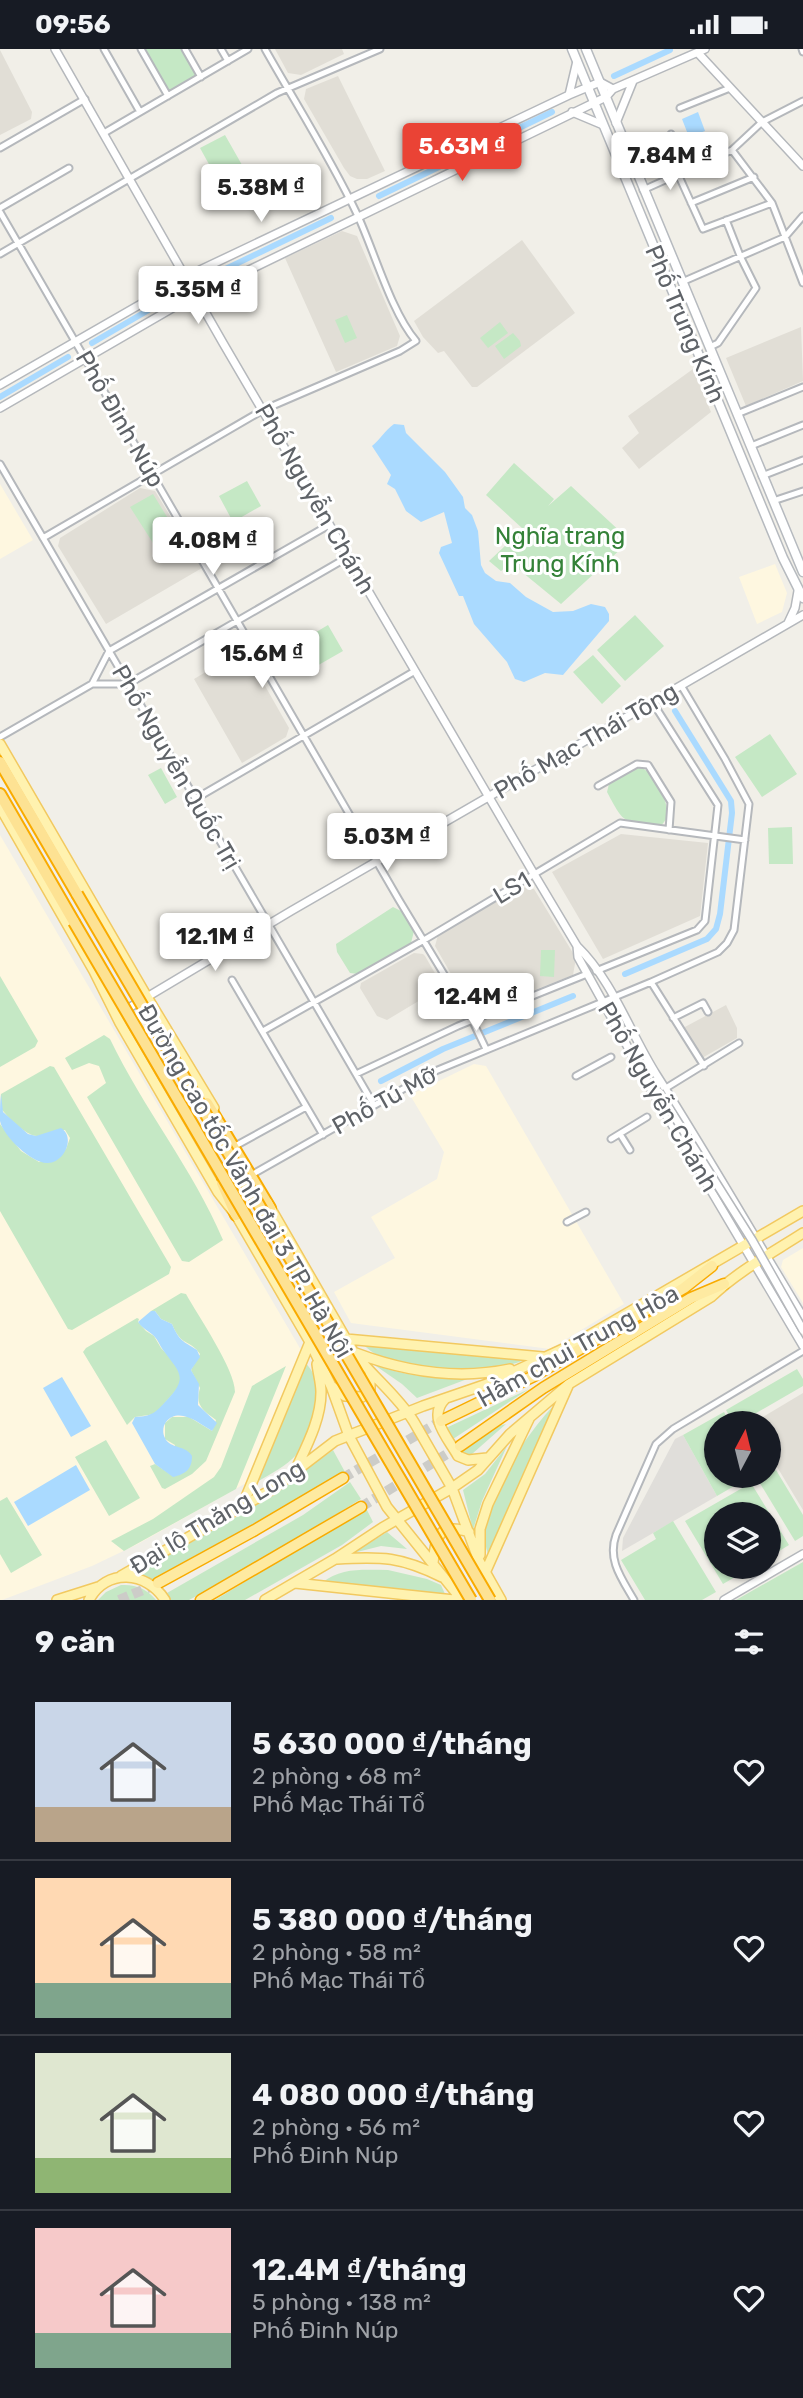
<!DOCTYPE html>
<html lang="vi">
<meta charset="utf-8">
<style>
body{margin:0;font-family:Rubik,sans-serif;background:#20242c;color:#f1f3f6;height:100vh;display:flex;flex-direction:column;font-size:26px;white-space:nowrap}
*{box-sizing:border-box;margin:0}
p{font-size:23px;color:#9ea1a6}
.icon{flex:none;width:38px;height:38px;fill:none;stroke:currentColor;stroke-width:2;stroke-linecap:round;stroke-linejoin:round}
.map{position:relative;height:1551px;overflow:hidden}
.side{display:flex;flex-direction:column;background:#171b24;flex:1}
.side>*{flex:none}
.needle{width:46px;rotate:7deg}
.buttons{position:absolute;left:704px;top:1362px;display:grid;gap:14px}
.buttons a{display:grid;place-items:center;width:77px;height:77px;border-radius:50%;background:#171b24;box-shadow:0 2px 5px #0004;font-size:35px}
.price{position:absolute;translate:-50% -60px;padding:0 16px;border-radius:7px;background:#fff;color:#222;font-size:23px;line-height:46px;filter:drop-shadow(0 2px 4px #0008)}
.price::after{content:'';position:absolute;left:50%;top:42px;width:21px;height:16px;margin-left:-10px;background:inherit;clip-path:polygon(0 0,100% 0,50% 100%)}
.price.on{background:#ea4335;color:#fff}
ul{padding:0;list-style:none}
li{display:flex;align-items:center;gap:21px;height:175px;padding:0 35px}
li+li{border-top:2px solid #363941}
li span{display:grid;place-items:center;flex:none;width:196px;height:140px;border-radius:0px;color:#555}
li>.icon{margin-inline-start:auto}
span .icon{width:84px;height:84px;fill:#fffc;stroke-width:1}
li b{font-size:30px}
h2{display:flex;justify-content:space-between;align-items:center;height:84px;padding:0 35px;font-size:30px}
.status{display:flex;justify-content:space-between;align-items:center;height:49px;padding:0 35px;background:#171b24;direction:ltr}
.status svg{height:19px;fill:currentColor}
.map>svg:first-child{display:block}
.commercial{fill:#fef7e0}
.industrial{fill:#e0deda}
.education{fill:#e1ded6}
.green{fill:#c5e8c5}
.water{fill:#aadaff}
.lines{fill:none;stroke-linecap:round;stroke-linejoin:round}
.canal{stroke:#aadaff;stroke-width:6}
.trunk-tunnel{stroke:#ccccc8;stroke-width:10;stroke-dasharray:10 5;stroke-linecap:butt}
.minor-casing{stroke:#b5b8bc;stroke-width:9}
.tertiary-casing{stroke:#b5b8bc;stroke-width:10}
.secondary-casing{stroke:#b6babf;stroke-width:11}
.primary-casing{stroke:#f2c960;stroke-width:12}
.trunk-casing{stroke:#f9ab00;stroke-width:13}
.motorway-casing{stroke:#f9ab00;stroke-width:14}
.minor{stroke:#fff;stroke-width:5}
.tertiary{stroke:#fff;stroke-width:7}
.secondary{stroke:#fff;stroke-width:8}
.primary{stroke:#fff2af;stroke-width:9}
.trunk{stroke:#feeaa1;stroke-width:10}
.motorway{stroke:#fde293;stroke-width:10}
.tertiary-bridge-casing{stroke:#b5b8bc;stroke-width:10;stroke-linecap:butt}
.motorway-bridge-casing{stroke:#f9ab00;stroke-width:14;stroke-linecap:butt}
.tertiary-bridge{stroke:#fff;stroke-width:7}
.motorway-bridge{stroke:#fde293;stroke-width:10}
.labels{text-anchor:middle;dominant-baseline:central;stroke-width:6;stroke-linejoin:round;paint-order:stroke}
.street-label{font-size:24px;fill:#5f6368;stroke:#fff}
.park-label{font-size:24px;fill:#348238;stroke:#fff}
</style>
<div class="status"><b>09:56</b><svg viewBox="0 0 49 12"><path d="M0 12V9h3v3zM5 12V6h3v6zM10 12V3h3v9zM15 12V0h3v12zM26 1h20v11H26zM47 4h2v5h-2z"/></svg></div>
<div class="map">
<svg width="803" height="1551" viewBox="0 0 803 1551">
<rect width="100%" height="100%" fill="#f1efe8"/>
<path class="commercial" d="M 0,435 L 33,491 L 0,510 Z
M 775,515 L 787,544 L 782,563 L 757,575 L 739,528 Z
M 0,786 L 301,1301 L 248,1433 L 138,1495 L 92,1517 L 2,1551 L 0,1551 Z
M 474,1015 L 486,1017 L 624,1255 L 550,1300 L 351,1274 L 334,1243 L 395,1209 L 371,1168 L 437,1130 L 444,1103 L 410,1046 Z
M 803,1199 L 803,1254 L 781,1218 L 783,1211 Z"/>
<path class="industrial" d="M 683,1386 L 717,1447 L 622,1502 L 623,1489 L 675,1390 Z"/>
<path class="education" d="M 275,0 L 342,0 L 344,5 L 301,26 L 288,24 Z
M 0,1 L 32,63 L 31,70 L 0,86 Z
M 338,27 L 385,122 L 367,130 L 357,130 L 350,127 L 344,119 L 304,50 L 306,40 Z
M 342,182 L 357,187 L 400,287 L 397,297 L 336,323 L 285,209 Z
M 522,191 L 575,264 L 477,338 L 472,338 L 444,302 L 438,304 L 423,288 L 414,272 Z
M 801,278 L 803,332 L 746,357 L 726,309 Z
M 693,320 L 711,363 L 639,420 L 622,399 L 639,384 L 628,367 Z
M 140,439 L 155,442 L 202,519 L 106,575 L 58,497 L 60,489 Z
M 244,600 L 289,679 L 286,688 L 242,714 L 194,630 Z
M 621,785 L 708,794 L 700,867 L 603,910 L 552,823 Z
M 521,838 L 534,840 L 576,909 L 573,926 L 474,965 L 435,897 L 438,886 Z
M 414,904 L 423,905 L 425,907 L 440,933 L 437,941 L 387,971 L 377,967 L 360,939 L 361,934 Z
M 726,956 L 737,979 L 737,989 L 702,1009 L 683,979 Z
M 803,1344 L 803,1461 L 768,1403 L 768,1374 L 753,1374 Z"/>
<path class="green" d="M 144,0 L 182,0 L 196,23 L 195,27 L 169,42 Z
M 225,86 L 246,123 L 221,137 L 200,99 Z
M 347,266 L 357,289 L 345,294 L 335,271 Z
M 500,273 L 508,284 L 488,299 L 480,289 Z
M 513,284 L 520,292 L 521,297 L 504,310 L 495,297 Z
M 514,414 L 554,450 L 548,457 L 571,437 L 624,486 L 623,498 L 561,555 L 511,514 L 501,522 L 489,512 L 523,480 L 486,446 Z
M 247,432 L 261,457 L 233,473 L 219,447 Z
M 153,445 L 175,481 L 153,494 L 130,458 Z
M 635,566 L 664,597 L 625,632 L 597,601 Z
M 328,576 L 343,602 L 315,618 L 301,592 Z
M 593,606 L 621,637 L 602,655 L 573,623 Z
M 770,685 L 797,725 L 762,748 L 735,708 Z
M 639,718 C 654,721 670,754 667,769 L 661,777 C 623,772 625,777 607,743 L 609,735 Z
M 161,719 L 177,748 L 165,755 L 148,726 Z
M 792,778 L 793,815 L 769,815 L 768,779 Z
M 393,858 L 401,862 L 414,882 L 411,894 L 358,925 L 350,924 L 337,903 L 336,895 Z
M 541,901 L 555,901 L 554,928 L 540,927 Z
M 0,927 L 38,992 L 35,998 L 0,1018 Z
M 104,986 L 110,990 C 143,1059 193,1120 223,1191 L 189,1213 L 182,1212 L 87,1048 L 106,1034 L 99,1017 L 89,1014 L 72,1021 L 65,1009 Z
M 50,1017 L 54,1018 L 171,1218 L 169,1225 L 72,1281 L 68,1280 L 0,1162 L 0,1075 L 21,1102 L 39,1113 L 66,1100 L 70,1089 L 65,1081 C 54,1080 47,1087 37,1087 C 26,1087 6,1067 1,1059 L 1,1045 Z
M 181,1244 L 186,1245 C 198,1267 235,1320 235,1343 L 206,1412 L 192,1425 L 165,1440 L 162,1439 L 150,1417 L 155,1415 L 170,1425 L 175,1396 L 165,1390 L 165,1374 L 172,1368 L 189,1368 L 212,1382 L 216,1371 C 202,1361 195,1356 200,1339 L 191,1321 L 200,1305 C 190,1290 181,1298 172,1275 L 161,1270 L 155,1262 L 151,1262 Z
M 137,1269 L 139,1270 L 138,1273 L 146,1282 L 154,1287 L 161,1299 L 175,1314 L 181,1327 L 179,1338 L 155,1365 L 135,1368 L 127,1376 L 83,1303 L 86,1299 Z
M 362,1295 L 527,1309 C 503,1325 428,1322 399,1316 C 385,1313 373,1304 362,1295 Z
M 305,1313 C 310,1319 314,1324 315,1332 C 318,1352 311,1390 297,1405 C 287,1417 270,1425 257,1433 Z
M 373,1315 C 404,1327 437,1330 470,1329 L 417,1349 L 402,1335 Z
M 286,1317 L 236,1440 L 124,1502 L 111,1492 L 153,1470 L 214,1428 L 221,1418 L 252,1337 Z
M 797,1320 L 803,1330 L 803,1337 L 739,1374 L 733,1374 L 726,1361 Z
M 529,1340 L 453,1390 L 446,1379 Z
M 556,1354 L 490,1510 C 468,1467 526,1385 556,1354 Z
M 724,1363 L 730,1374 L 716,1374 L 716,1426 L 753,1426 L 717,1447 L 683,1386 Z
M 506,1375 L 472,1405 L 463,1406 L 462,1402 C 474,1391 490,1378 506,1375 Z
M 106,1391 L 140,1449 L 109,1467 L 75,1408 Z
M 507,1397 L 482,1452 L 473,1481 L 463,1441 L 485,1425 Z
M 333,1401 L 345,1423 L 235,1489 L 155,1532 L 134,1524 L 251,1460 Z
M 776,1421 L 803,1466 L 803,1487 L 795,1492 L 758,1431 Z
M 350,1433 L 361,1450 L 256,1515 L 189,1551 L 170,1551 L 167,1544 L 303,1466 Z
M 751,1434 L 789,1496 L 768,1509 L 768,1465 L 716,1465 L 716,1517 L 754,1517 L 723,1535 L 685,1472 Z
M 7,1448 L 42,1506 L 11,1524 L 0,1505 L 0,1452 Z
M 366,1459 L 373,1473 L 342,1496 L 245,1551 L 215,1551 Z
M 673,1472 L 716,1543 L 702,1551 L 645,1551 L 621,1511 L 656,1490 L 653,1484 Z
M 387,1483 L 407,1500 L 381,1497 L 353,1504 Z
M 803,1513 L 803,1551 L 736,1551 Z
M 388,1521 L 427,1530 L 441,1536 L 445,1545 L 322,1534 C 341,1518 364,1521 388,1521 Z
M 121,1536 C 136,1535 147,1540 156,1551 L 98,1551 L 106,1543 Z"/>
<path class="water" d="M 698,63 L 705,82 L 689,88 L 682,70 Z
M 394,375 L 404,376 L 406,384 L 445,423 L 463,448 L 465,459 L 472,466 L 478,482 L 481,516 L 485,524 L 496,532 L 510,534 L 526,548 L 553,563 L 573,562 L 591,555 L 605,558 L 609,565 L 609,572 L 563,626 L 545,624 L 524,633 L 515,630 L 507,613 L 474,575 L 463,547 L 459,547 L 439,504 L 441,498 L 452,494 L 444,463 L 421,473 L 406,462 L 395,440 L 387,435 L 391,426 L 372,397 C 381,390 384,382 394,375 Z
M 1,1045 L 3,1063 L 28,1085 L 36,1087 L 61,1079 C 76,1088 64,1114 48,1114 C 32,1115 3,1087 0,1072 C 0,1065 0,1052 1,1045 Z
M 151,1262 L 155,1262 L 161,1270 L 172,1275 C 180,1293 182,1291 197,1301 L 200,1308 L 191,1321 L 199,1335 L 198,1356 L 217,1374 L 212,1382 C 200,1375 179,1357 166,1373 C 163,1377 162,1384 165,1389 C 170,1400 186,1396 192,1407 C 192,1421 185,1425 173,1428 L 155,1415 L 132,1374 L 135,1368 C 153,1367 155,1364 167,1351 C 189,1328 179,1323 163,1301 C 160,1297 158,1291 154,1287 C 149,1282 143,1280 138,1273 Z
M 62,1328 L 91,1377 L 71,1388 L 43,1339 Z
M 76,1416 L 90,1441 L 28,1477 L 14,1453 Z"/>
<g class="lines">
<path class="canal" d="M 614,27 L 670,1
M 379,147 L 552,63
M 207,229 L 331,169
M 92,294 L 176,245
M 0,348 L 68,308
M 625,925 L 707,890 L 716,880 L 720,865 L 732,764 L 731,752 L 675,662
M 381,1032 L 443,1000 L 573,947"/>
<path class="trunk-tunnel" d="M 343,1429 L 441,1372
M 361,1458 L 460,1397
M 119,1551 L 157,1535"/>
<defs>
<path id="minor" d="M 104,0 L 140,63
M 141,0 L 168,47
M 185,0 L 201,28
M 221,0 L 228,12
M 802,0 L 803,3
M 680,59 L 730,39
M 104,84 L 248,0
M 671,85 L 686,122
M 0,99 L 85,50
M 732,101 L 772,154 L 803,234
M 678,125 L 703,180 L 772,154
M 643,141 L 732,101 L 762,73 L 803,52
M 691,154 L 754,128
M 0,159 L 69,119
M 0,163 L 399,851 L 474,975 L 486,1000
M 0,205 L 277,44 L 380,0
M 682,233 L 785,188 L 803,167
M 710,298 L 718,294 L 756,239 L 741,209 L 726,171
M 737,365 L 803,338
M 751,397 L 803,376
M 0,415 L 374,1056
M 762,427 L 803,411
M 773,452 L 803,442
M 43,489 L 263,361 L 400,302 L 416,292 C 391,263 374,201 357,165 C 330,108 296,55 265,0
M 92,635 L 109,602 L 329,476
M 0,688 L 92,635 L 128,635 L 348,508
M 598,737 L 637,715 L 648,716 L 671,753 L 669,781
M 195,750 L 415,622
M 596,922 L 697,881 L 705,872 L 718,756 L 653,654
M 232,931 L 323,1086
M 651,933 L 704,1017
M 673,969 L 703,954 L 708,963
M 263,982 L 424,891 L 620,774 L 745,791
M 356,1025 L 458,977 L 587,925
M 576,1027 L 611,1008
M 666,1039 L 739,994
M 620,1085 L 630,1101
M 611,1090 L 647,1068
M 237,1096 L 306,1058
M 253,1125 L 433,1023 L 651,933 L 718,903 L 727,894 L 734,881 L 749,755 L 725,710 L 682,638
M 567,1173 L 586,1163
M 634,1551 C 622,1530 607,1511 616,1486 L 656,1395 L 673,1380 L 803,1302"/>
<path id="tertiary" d="M 55,0 L 223,294 L 534,825 L 577,897 C 613,932 630,984 656,1025 C 707,1105 754,1187 803,1268
M 698,4 L 803,117
M 569,46 L 577,12
M 572,63 L 603,76
M 616,74 L 633,32
M 0,336 L 200,221 L 569,46 L 600,33 L 613,40
M 0,359 L 183,253 L 606,48 L 613,40 L 705,0
M 788,574 L 795,559 L 798,542
M 577,897 L 578,908 L 652,1042 L 803,1297
M 122,963 L 291,862 L 803,566
M 724,1551 L 803,1505"/>
<path id="secondary" d="M 572,0 L 783,509 L 803,549
M 586,0 L 803,523"/>
<path id="primary" d="M 0,695 L 147,948 L 214,1059
M 0,758 L 94,922 L 120,974 L 218,1143 L 236,1166 L 310,1293 L 331,1337 L 349,1387 L 387,1458 L 462,1551
M 267,1153 L 354,1304 C 373,1328 398,1347 414,1373 L 452,1439 L 479,1512 L 501,1551
M 346,1290 L 543,1308
M 356,1304 C 406,1323 457,1331 510,1320
M 331,1337 L 345,1347 L 362,1348 L 370,1341 L 370,1325
M 445,1350 C 427,1368 448,1389 458,1407 L 468,1411 L 487,1409
M 295,1422 C 306,1398 321,1371 321,1343 C 321,1334 318,1324 317,1315
M 241,1460 L 310,1293
M 480,1506 L 480,1480 L 488,1455 L 529,1370
M 337,1510 C 382,1507 401,1508 442,1528
M 433,1514 C 436,1488 438,1473 469,1483
M 485,1524 L 568,1337
M 121,1527 L 271,1441 L 335,1392 L 423,1357 L 487,1335 L 576,1294 L 803,1162
M 295,1534 L 454,1551
M 57,1551 L 98,1538
M 89,1551 C 106,1519 147,1522 165,1551
M 265,1551 L 335,1510 L 382,1479 L 452,1439 L 478,1421 L 510,1385 L 569,1335 L 711,1248 C 738,1222 772,1204 803,1184"/>
<path id="trunk" d="M 441,1372 L 534,1327 L 684,1239 L 712,1217
M 460,1397 L 543,1339 L 691,1249 L 724,1235
M 158,1534 L 255,1481 L 343,1429
M 201,1551 L 361,1458"/>
<path id="motorway" d="M 0,713 L 77,845
M 0,745 L 74,873
M 207,1054 L 270,1159
M 222,1134 L 236,1166"/>
</defs>
<use href="#minor" class="minor-casing"/>
<use href="#tertiary" class="tertiary-casing"/>
<use href="#secondary" class="secondary-casing"/>
<use href="#primary" class="primary-casing"/>
<use href="#trunk" class="trunk-casing"/>
<use href="#motorway" class="motorway-casing"/>
<use href="#minor" class="minor"/>
<use href="#tertiary" class="tertiary"/>
<use href="#secondary" class="secondary"/>
<use href="#primary" class="primary"/>
<use href="#trunk" class="trunk"/>
<use href="#motorway" class="motorway"/>
<defs>
<path id="tertiary-bridge" d="M 659,1043 L 752,1191 L 803,1281"/>
<path id="motorway-bridge" d="M 77,845 L 490,1551
M 74,873 L 471,1551"/>
</defs>
<use href="#tertiary-bridge" class="tertiary-bridge-casing"/>
<use href="#motorway-bridge" class="motorway-bridge-casing"/>
<use href="#tertiary-bridge" class="tertiary-bridge"/>
<use href="#motorway-bridge" class="motorway-bridge"/>
</g>
<g class="labels">
<g class="street-label">
<text transform="translate(685 275) rotate(67)">Phố Trung Kính</text>
<text transform="translate(120 370) rotate(60)">Phố Đinh Núp</text>
<text transform="translate(315 450) rotate(60)">Phố Nguyễn Chánh</text>
<text transform="translate(586 692) rotate(-30)">Phố Mạc Thái Tông</text>
<text transform="translate(176 718) rotate(60)">Phố Nguyễn Quốc Trị</text>
<text transform="translate(512 839) rotate(-31)">LS1</text>
<text transform="translate(658 1048) rotate(60)">Phố Nguyễn Chánh</text>
<text transform="translate(385 1051) rotate(-29)">Phố Tú Mỡ</text>
<text transform="translate(245 1132) rotate(60)">Đường cao tốc Vành đai 3 TP. Hà Nội</text>
<text transform="translate(578 1297) rotate(-29)">Hầm chui Trung Hòa</text>
<text transform="translate(217 1468) rotate(-31)">Đại lộ Thăng Long</text>
</g>
<g class="park-label">
<text x="560" y="487">Nghĩa trang<tspan x="560" dy="28">Trung Kính</tspan></text>
</g>
</g>
</svg>
<div class="buttons">
<a><svg class="needle" viewBox="-14 -14 28 28"><path d="M0-13l5 13h-10z" fill="#e53935"/><path d="M0 13l5-13h-10z" fill="#9ea1a6"/></svg></a>
<a><svg class="icon" aria-label="layers" viewBox="0 0 24 24"><path d="M12 4l9 5-9 5-9-5zM3 14l9 5 9-5"/></svg></a>
</div>
<b class="price on" style="left:462px;top:134px">5.63M ₫</b>
<b class="price" style="left:670px;top:143px">7.84M ₫</b>
<b class="price" style="left:261px;top:175px">5.38M ₫</b>
<b class="price" style="left:198px;top:277px">5.35M ₫</b>
<b class="price" style="left:213px;top:528px">4.08M ₫</b>
<b class="price" style="left:262px;top:641px">15.6M ₫</b>
<b class="price" style="left:387px;top:824px">5.03M ₫</b>
<b class="price" style="left:215px;top:924px">12.1M ₫</b>
<b class="price" style="left:476px;top:984px">12.4M ₫</b>
</div>
<section class="side">
<h2>9 căn<svg class="icon" aria-label="filters" viewBox="0 0 24 24"><path d="M4 7h16M4 17h16"/><circle cx="9" cy="7" r="2"/><circle cx="15" cy="17" r="2"/></svg></h2>
<ul>
<li><span style="background:linear-gradient(#c9d6e8 75%,#b9a48a 0)"><svg class="icon" aria-label="home" viewBox="0 0 24 24"><path d="M3 11l9-7 9 7M6 9v11h12V9"/></svg></span><div><b>5 630 000 ₫/tháng</b><p>2 phòng · 68 m²</p><p>Phố Mạc Thái Tổ</p></div><svg class="icon" aria-label="heart" viewBox="0 0 24 24"><path d="M12 20l-8-8c-3-5 5-10 8-4 3-6 11-1 8 4z"/></svg></li>
<li><span style="background:linear-gradient(#ffd9b3 75%,#7fa58c 0)"><svg class="icon" aria-label="home" viewBox="0 0 24 24"><path d="M3 11l9-7 9 7M6 9v11h12V9"/></svg></span><div><b>5 380 000 ₫/tháng</b><p>2 phòng · 58 m²</p><p>Phố Mạc Thái Tổ</p></div><svg class="icon" aria-label="heart" viewBox="0 0 24 24"><path d="M12 20l-8-8c-3-5 5-10 8-4 3-6 11-1 8 4z"/></svg></li>
<li><span style="background:linear-gradient(#dfe7d0 75%,#8fb573 0)"><svg class="icon" aria-label="home" viewBox="0 0 24 24"><path d="M3 11l9-7 9 7M6 9v11h12V9"/></svg></span><div><b>4 080 000 ₫/tháng</b><p>2 phòng · 56 m²</p><p>Phố Đinh Núp</p></div><svg class="icon" aria-label="heart" viewBox="0 0 24 24"><path d="M12 20l-8-8c-3-5 5-10 8-4 3-6 11-1 8 4z"/></svg></li>
<li><span style="background:linear-gradient(#f6c9c9 75%,#7fa58c 0)"><svg class="icon" aria-label="home" viewBox="0 0 24 24"><path d="M3 11l9-7 9 7M6 9v11h12V9"/></svg></span><div><b>12.4M ₫/tháng</b><p>5 phòng · 138 m²</p><p>Phố Đinh Núp</p></div><svg class="icon" aria-label="heart" viewBox="0 0 24 24"><path d="M12 20l-8-8c-3-5 5-10 8-4 3-6 11-1 8 4z"/></svg></li>
</ul>
</section>
